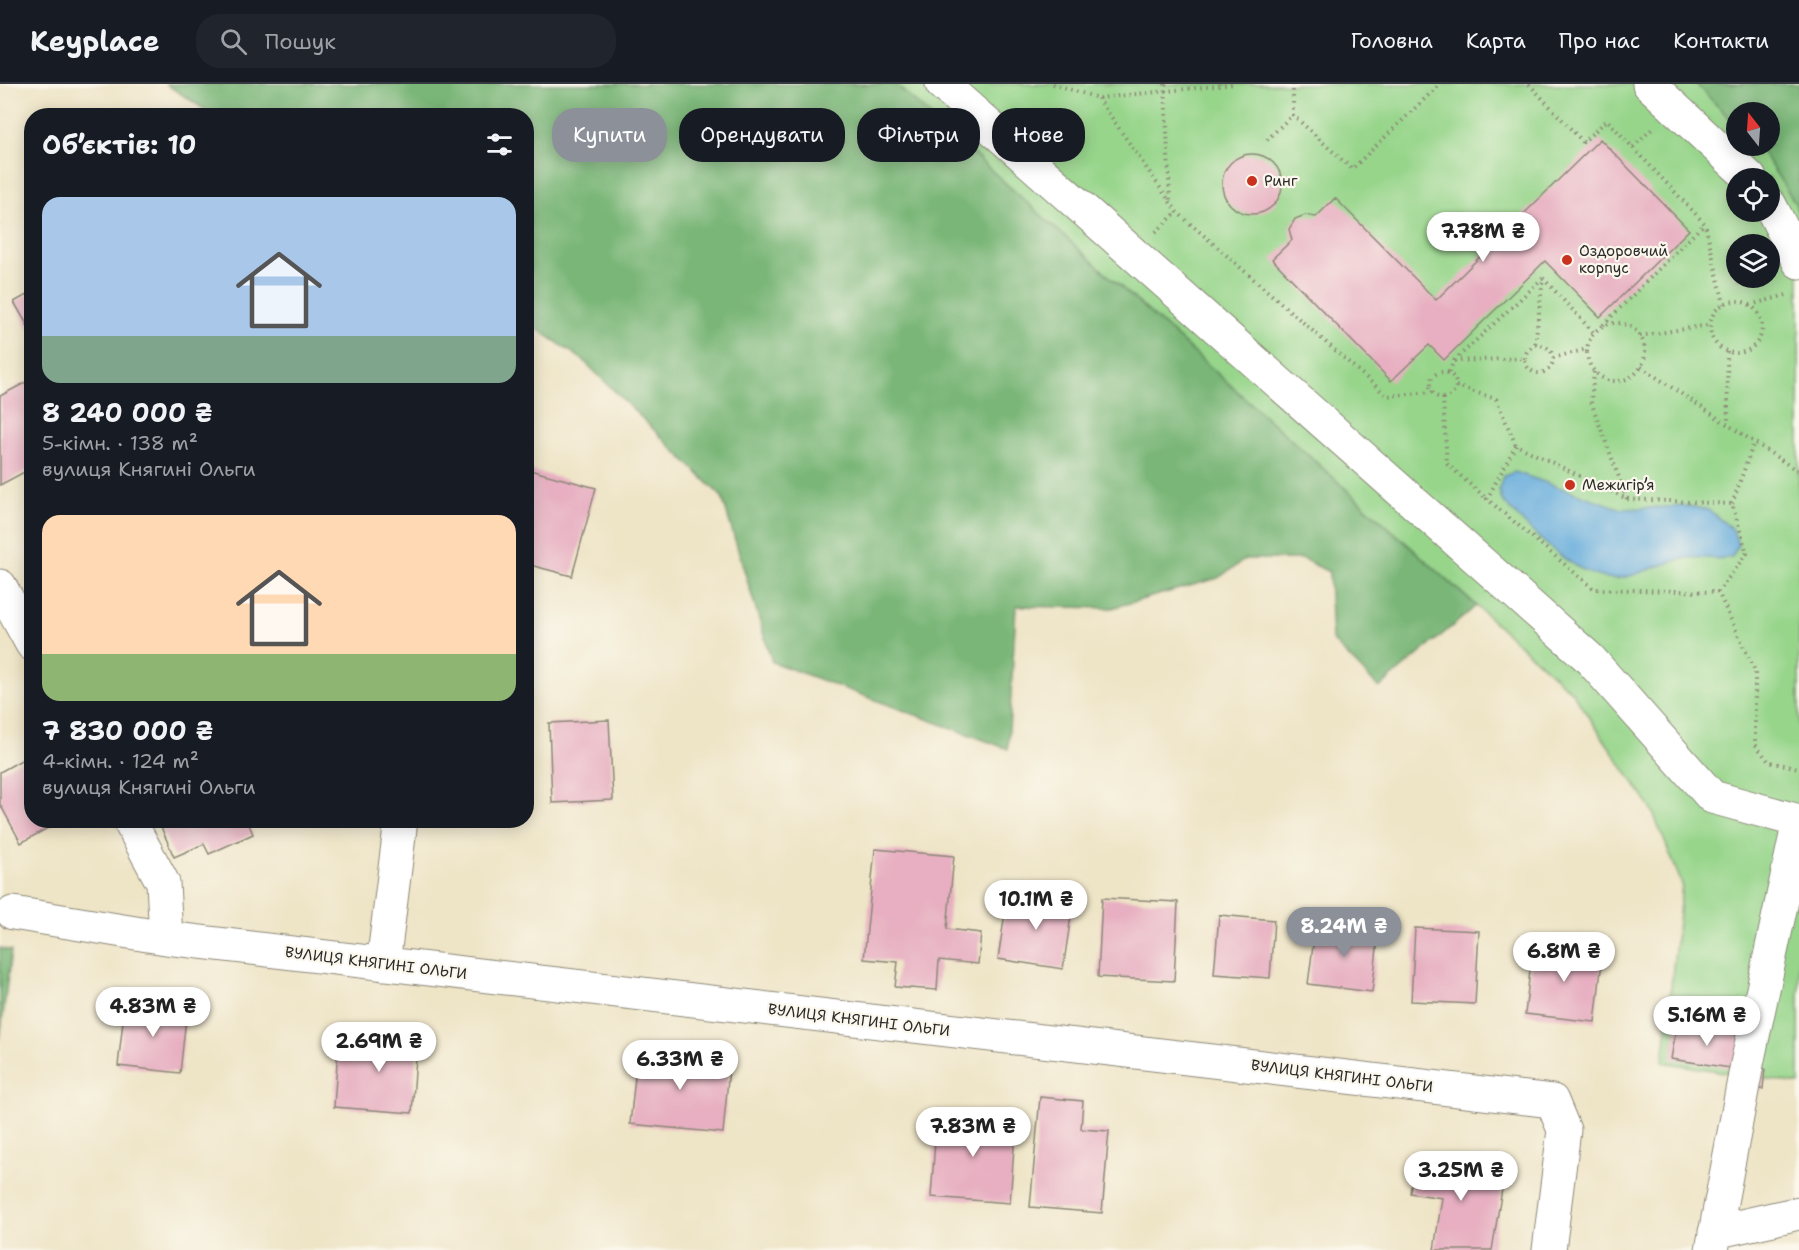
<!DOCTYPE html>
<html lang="uk">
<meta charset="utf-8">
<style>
body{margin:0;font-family:"Shantell Sans",sans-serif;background:#20242c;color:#f1f3f6;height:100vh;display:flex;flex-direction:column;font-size:22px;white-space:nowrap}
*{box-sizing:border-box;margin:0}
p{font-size:20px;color:#9ea1a6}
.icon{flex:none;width:33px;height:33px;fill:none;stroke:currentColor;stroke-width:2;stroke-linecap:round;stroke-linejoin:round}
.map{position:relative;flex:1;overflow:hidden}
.panel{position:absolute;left:24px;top:24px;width:510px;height:720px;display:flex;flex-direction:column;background:#171b24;border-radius:24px;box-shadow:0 3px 15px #0003}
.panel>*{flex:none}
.banner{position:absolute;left:552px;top:24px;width:570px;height:54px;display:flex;gap:12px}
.needle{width:39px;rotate:343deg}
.buttons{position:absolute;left:1726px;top:18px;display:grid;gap:12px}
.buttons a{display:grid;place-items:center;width:54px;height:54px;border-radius:50%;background:#171b24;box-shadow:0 3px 15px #0003;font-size:30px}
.price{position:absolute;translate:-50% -51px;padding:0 14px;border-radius:21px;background:#fff;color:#222;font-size:20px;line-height:39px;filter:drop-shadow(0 2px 3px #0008)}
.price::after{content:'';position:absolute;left:50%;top:36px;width:18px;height:14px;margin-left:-9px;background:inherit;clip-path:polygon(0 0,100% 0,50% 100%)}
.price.current{background:#8c9099;color:#fff}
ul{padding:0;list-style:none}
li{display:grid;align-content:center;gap:12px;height:318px;padding:0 18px}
li span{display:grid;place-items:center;height:186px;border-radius:18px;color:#555}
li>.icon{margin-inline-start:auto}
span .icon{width:108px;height:108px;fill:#fffc;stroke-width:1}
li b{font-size:26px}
h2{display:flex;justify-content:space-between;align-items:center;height:72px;padding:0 18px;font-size:26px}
.chip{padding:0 21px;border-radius:24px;background:#171b24;box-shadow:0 3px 15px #0003;font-size:21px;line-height:54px}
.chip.current{background:#8c9099;color:#fff}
header{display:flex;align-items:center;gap:36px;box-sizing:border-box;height:84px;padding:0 30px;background:#171b24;border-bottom:2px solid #363941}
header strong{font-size:28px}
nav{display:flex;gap:33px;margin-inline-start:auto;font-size:21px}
.search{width:420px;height:54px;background:#20242c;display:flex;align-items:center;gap:15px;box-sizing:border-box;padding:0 21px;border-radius:24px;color:#9ea1a6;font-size:22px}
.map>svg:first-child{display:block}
.green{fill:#97d58b;stroke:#61805b;stroke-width:1.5;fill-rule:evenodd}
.forest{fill:#79b677;stroke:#527051;stroke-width:1.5}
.water{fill:#64abdb;stroke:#486b83;stroke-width:1.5}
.building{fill:#e7afc1}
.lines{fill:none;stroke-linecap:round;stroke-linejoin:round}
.minor-casing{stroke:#8c8878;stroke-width:35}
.path{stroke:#8c8878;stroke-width:4;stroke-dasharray:1.5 4.5;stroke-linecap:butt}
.minor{stroke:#fff;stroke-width:33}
.poi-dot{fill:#c8321e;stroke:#fbf7ec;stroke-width:2}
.labels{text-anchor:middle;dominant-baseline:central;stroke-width:4.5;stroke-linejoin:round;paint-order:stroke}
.poi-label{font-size:15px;fill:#2b2b2b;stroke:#fbf7ec;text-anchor:start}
.street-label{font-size:15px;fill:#2b2b2b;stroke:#fbf7ec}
</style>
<header>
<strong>Keyplace</strong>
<div class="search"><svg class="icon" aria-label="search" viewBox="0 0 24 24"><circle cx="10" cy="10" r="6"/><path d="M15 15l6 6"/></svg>Пошук</div>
<nav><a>Головна</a><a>Карта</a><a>Про нас</a><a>Контакти</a></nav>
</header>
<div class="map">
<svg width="1799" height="1166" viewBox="0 0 1799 1166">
<rect width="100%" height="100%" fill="#fbf7ec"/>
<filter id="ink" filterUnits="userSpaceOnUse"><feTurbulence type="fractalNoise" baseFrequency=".0167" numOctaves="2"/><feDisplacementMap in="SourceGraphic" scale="12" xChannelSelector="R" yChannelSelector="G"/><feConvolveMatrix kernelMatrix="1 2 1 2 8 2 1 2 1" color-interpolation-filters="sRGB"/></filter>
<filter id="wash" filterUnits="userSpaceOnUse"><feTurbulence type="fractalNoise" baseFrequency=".008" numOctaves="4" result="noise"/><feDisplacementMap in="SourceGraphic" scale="24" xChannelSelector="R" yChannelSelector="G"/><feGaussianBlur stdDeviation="1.35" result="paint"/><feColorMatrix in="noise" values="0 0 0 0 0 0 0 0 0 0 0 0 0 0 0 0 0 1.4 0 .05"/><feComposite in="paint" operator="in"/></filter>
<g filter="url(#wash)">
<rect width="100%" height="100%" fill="#eee4c6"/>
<path class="green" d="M 895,0 L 1799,0 L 1799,1000 L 1663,978 L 1682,800 L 1652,726 L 1572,608 ZM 1737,28 L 1770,28 L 1770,62 L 1737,62 ZM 1737,94 L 1770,94 L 1770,128 L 1737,128 ZM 1737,160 L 1770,160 L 1770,194 L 1737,194 Z"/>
<path class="forest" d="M 166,0 L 895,0 L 1476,522 L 1379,604 L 1332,556 L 1329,488 L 1303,475 L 1246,475 L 1218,494 L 1112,524 L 1016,522 L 1008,665 L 772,578 L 722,413 L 583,276 L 527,238 L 526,32 L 213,31 Z
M 1696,0 L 1799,0 L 1799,131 L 1794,117 L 1758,62 L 1770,62 L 1770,28 L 1737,28 L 1737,42 Z
M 0,864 L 11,867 L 0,955 Z"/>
<path class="water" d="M 1515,388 L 1622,425 L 1688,422 L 1709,426 L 1733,446 L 1738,461 L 1732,473 C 1717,477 1702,472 1687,474 C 1664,478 1643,490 1621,494 C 1582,502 1526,443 1502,416 L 1499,406 L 1503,392 Z"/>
<g id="blocks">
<path class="building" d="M 1600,55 L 1689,146 L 1600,233 L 1545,177 L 1444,276 L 1429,261 L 1391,297 L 1272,175 L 1292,156 L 1289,145 L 1295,135 L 1305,131 L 1316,133 L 1335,114 L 1436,216 Z
M1222 100a30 30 0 1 1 60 0a30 30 0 1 1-60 0Z
M 32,208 L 32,249 L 14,218 Z
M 32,295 L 32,384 L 0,401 L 0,312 Z
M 526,385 L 596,404 L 572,492 L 526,480 Z
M 609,636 L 613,716 L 552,719 L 549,639 Z
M 32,670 L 32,736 L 62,736 L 21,759 L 0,720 L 0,688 Z
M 158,736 L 247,736 L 253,750 L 209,770 L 204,760 L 174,773 Z
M 875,765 L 954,772 L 947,845 L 981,849 L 978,880 L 939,876 L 937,906 L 895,903 L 898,878 L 864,875 Z
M 1008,809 L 1073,819 L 1063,885 L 998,875 Z
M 1102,814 L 1178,818 L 1174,897 L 1098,893 Z
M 1219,831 L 1274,836 L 1270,894 L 1214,890 Z
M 1316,839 L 1379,847 L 1372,908 L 1308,900 Z
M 1415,844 L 1479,847 L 1475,920 L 1411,917 Z
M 1533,860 L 1603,868 L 1595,938 L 1525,930 Z
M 125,919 L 187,925 L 180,989 L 118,982 Z
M 1677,940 L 1743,951 L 1737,985 L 1671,975 Z
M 374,943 L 418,946 L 412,1029 L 334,1023 L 338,964 L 372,966 Z
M 638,965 L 730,974 L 723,1049 L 630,1040 Z
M 1753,984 L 1765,985 L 1763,1005 L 1751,1005 Z
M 1040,1013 L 1083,1017 L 1081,1045 L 1109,1047 L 1102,1129 L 1030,1123 Z
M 937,1029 L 1016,1035 L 1010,1119 L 931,1113 Z
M 1415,1073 L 1505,1087 L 1492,1166 L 1434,1166 L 1442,1114 L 1410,1109 Z"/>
</g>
</g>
<g filter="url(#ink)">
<use href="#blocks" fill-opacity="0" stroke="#8c8878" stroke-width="1.5"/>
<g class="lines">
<defs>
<path id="minor" d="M 942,0 L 1589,574 L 1712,713 L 1799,737
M 1649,0 L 1750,94
M 1770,121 L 1799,178
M 0,502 L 32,560
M 129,736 L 163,799 L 166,854
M 13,829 L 166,854 L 1552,1017 L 1564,1046 L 1549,1166
M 383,880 L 401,736
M 1715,1148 L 1799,1129
M 1712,1166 L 1747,980 L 1799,737"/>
</defs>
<use href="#minor" class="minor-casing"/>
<path class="path" d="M 1053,0 L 1098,14 L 1235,0
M 1165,0 L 1170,116
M 1293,0 L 1293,31 L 1352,85 L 1440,0
M 1529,0 L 1583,58 L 1607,36 L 1705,140 L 1724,220
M 1098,14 L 1177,128 L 1387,312 L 1432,308
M 1267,56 L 1292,31
M 1633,63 L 1652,45
M 1156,148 L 1177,128
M 1543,194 L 1594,249
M1710 243a26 26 0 1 1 52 0a26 26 0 1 1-52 0Z
M 1750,221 L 1790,210
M1587 268a29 29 0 1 1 58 0a29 29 0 1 1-58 0Z
M 1603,241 L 1704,140
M 1640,252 L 1709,241
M1525 275a14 14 0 1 1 28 0a14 14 0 1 1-28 0Z
M 1727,268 L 1728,340
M 1553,274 L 1587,265
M 1454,277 L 1543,194 L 1535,261
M 1641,283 L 1799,388
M1430 301a13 13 0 1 1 26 0a13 13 0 1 1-26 0Z
M 1449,288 L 1454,277 L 1524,274
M 1594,288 L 1591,318 L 1627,415
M 1456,302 L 1496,315 L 1516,361 L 1627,415 L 1732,420 L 1747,469 L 1718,508 L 1755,587 L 1755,660 L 1769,678 L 1799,684
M 1443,314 L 1447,380 L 1487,415
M 1516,361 L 1487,415 L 1594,505 L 1718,508
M 1732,420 L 1754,358"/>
<use href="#minor" class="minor"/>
</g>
</g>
<g class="poi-dot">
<circle cx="1252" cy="97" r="6"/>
<circle cx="1567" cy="176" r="6"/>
<circle cx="1570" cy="401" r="6"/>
</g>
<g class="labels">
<g class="poi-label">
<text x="1264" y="97">Ринг</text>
<text x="1579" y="167">Оздоровчий<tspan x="1579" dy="17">корпус</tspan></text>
<text x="1582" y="401">Межигір’я</text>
</g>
<g class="street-label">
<text transform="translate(376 879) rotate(7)">ВУЛИЦЯ КНЯГИНІ ОЛЬГИ</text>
<text transform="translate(859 936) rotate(7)">ВУЛИЦЯ КНЯГИНІ ОЛЬГИ</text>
<text transform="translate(1342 992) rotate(7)">ВУЛИЦЯ КНЯГИНІ ОЛЬГИ</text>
</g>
</g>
</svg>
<div class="buttons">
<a><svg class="needle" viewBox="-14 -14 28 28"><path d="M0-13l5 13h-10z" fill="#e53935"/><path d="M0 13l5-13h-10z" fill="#9ea1a6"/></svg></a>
<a><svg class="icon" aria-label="locate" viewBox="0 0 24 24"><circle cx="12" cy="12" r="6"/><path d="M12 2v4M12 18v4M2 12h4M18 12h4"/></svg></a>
<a><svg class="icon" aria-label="layers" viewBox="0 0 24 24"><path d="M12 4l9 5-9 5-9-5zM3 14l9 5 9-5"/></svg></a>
</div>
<b class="price" style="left:1483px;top:179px">7.78M ₴</b>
<b class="price" style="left:1036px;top:847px">10.1M ₴</b>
<b class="price current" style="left:1344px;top:874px">8.24M ₴</b>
<b class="price" style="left:1564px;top:899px">6.8M ₴</b>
<b class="price" style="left:153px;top:954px">4.83M ₴</b>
<b class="price" style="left:1707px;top:963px">5.16M ₴</b>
<b class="price" style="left:379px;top:989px">2.69M ₴</b>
<b class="price" style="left:680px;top:1007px">6.33M ₴</b>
<b class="price" style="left:973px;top:1074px">7.83M ₴</b>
<b class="price" style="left:1461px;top:1118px">3.25M ₴</b>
<div class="banner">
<a class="chip current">Купити</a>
<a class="chip">Орендувати</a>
<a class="chip">Фільтри</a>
<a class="chip">Нове</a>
</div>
<section class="panel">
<h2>Об’єктів: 10<svg class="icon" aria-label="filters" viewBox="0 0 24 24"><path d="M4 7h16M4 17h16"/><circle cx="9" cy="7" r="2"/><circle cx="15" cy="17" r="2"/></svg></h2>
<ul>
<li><span style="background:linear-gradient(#a9c7e8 75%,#7fa58c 0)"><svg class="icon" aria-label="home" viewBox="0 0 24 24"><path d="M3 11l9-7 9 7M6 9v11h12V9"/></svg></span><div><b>8 240 000 ₴</b><p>5-кімн. · 138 m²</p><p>вулиця Княгині Ольги</p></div></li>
<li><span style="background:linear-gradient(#ffd9b3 75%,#8fb573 0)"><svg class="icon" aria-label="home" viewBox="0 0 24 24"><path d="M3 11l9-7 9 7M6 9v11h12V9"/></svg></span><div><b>7 830 000 ₴</b><p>4-кімн. · 124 m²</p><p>вулиця Княгині Ольги</p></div></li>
</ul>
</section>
</div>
